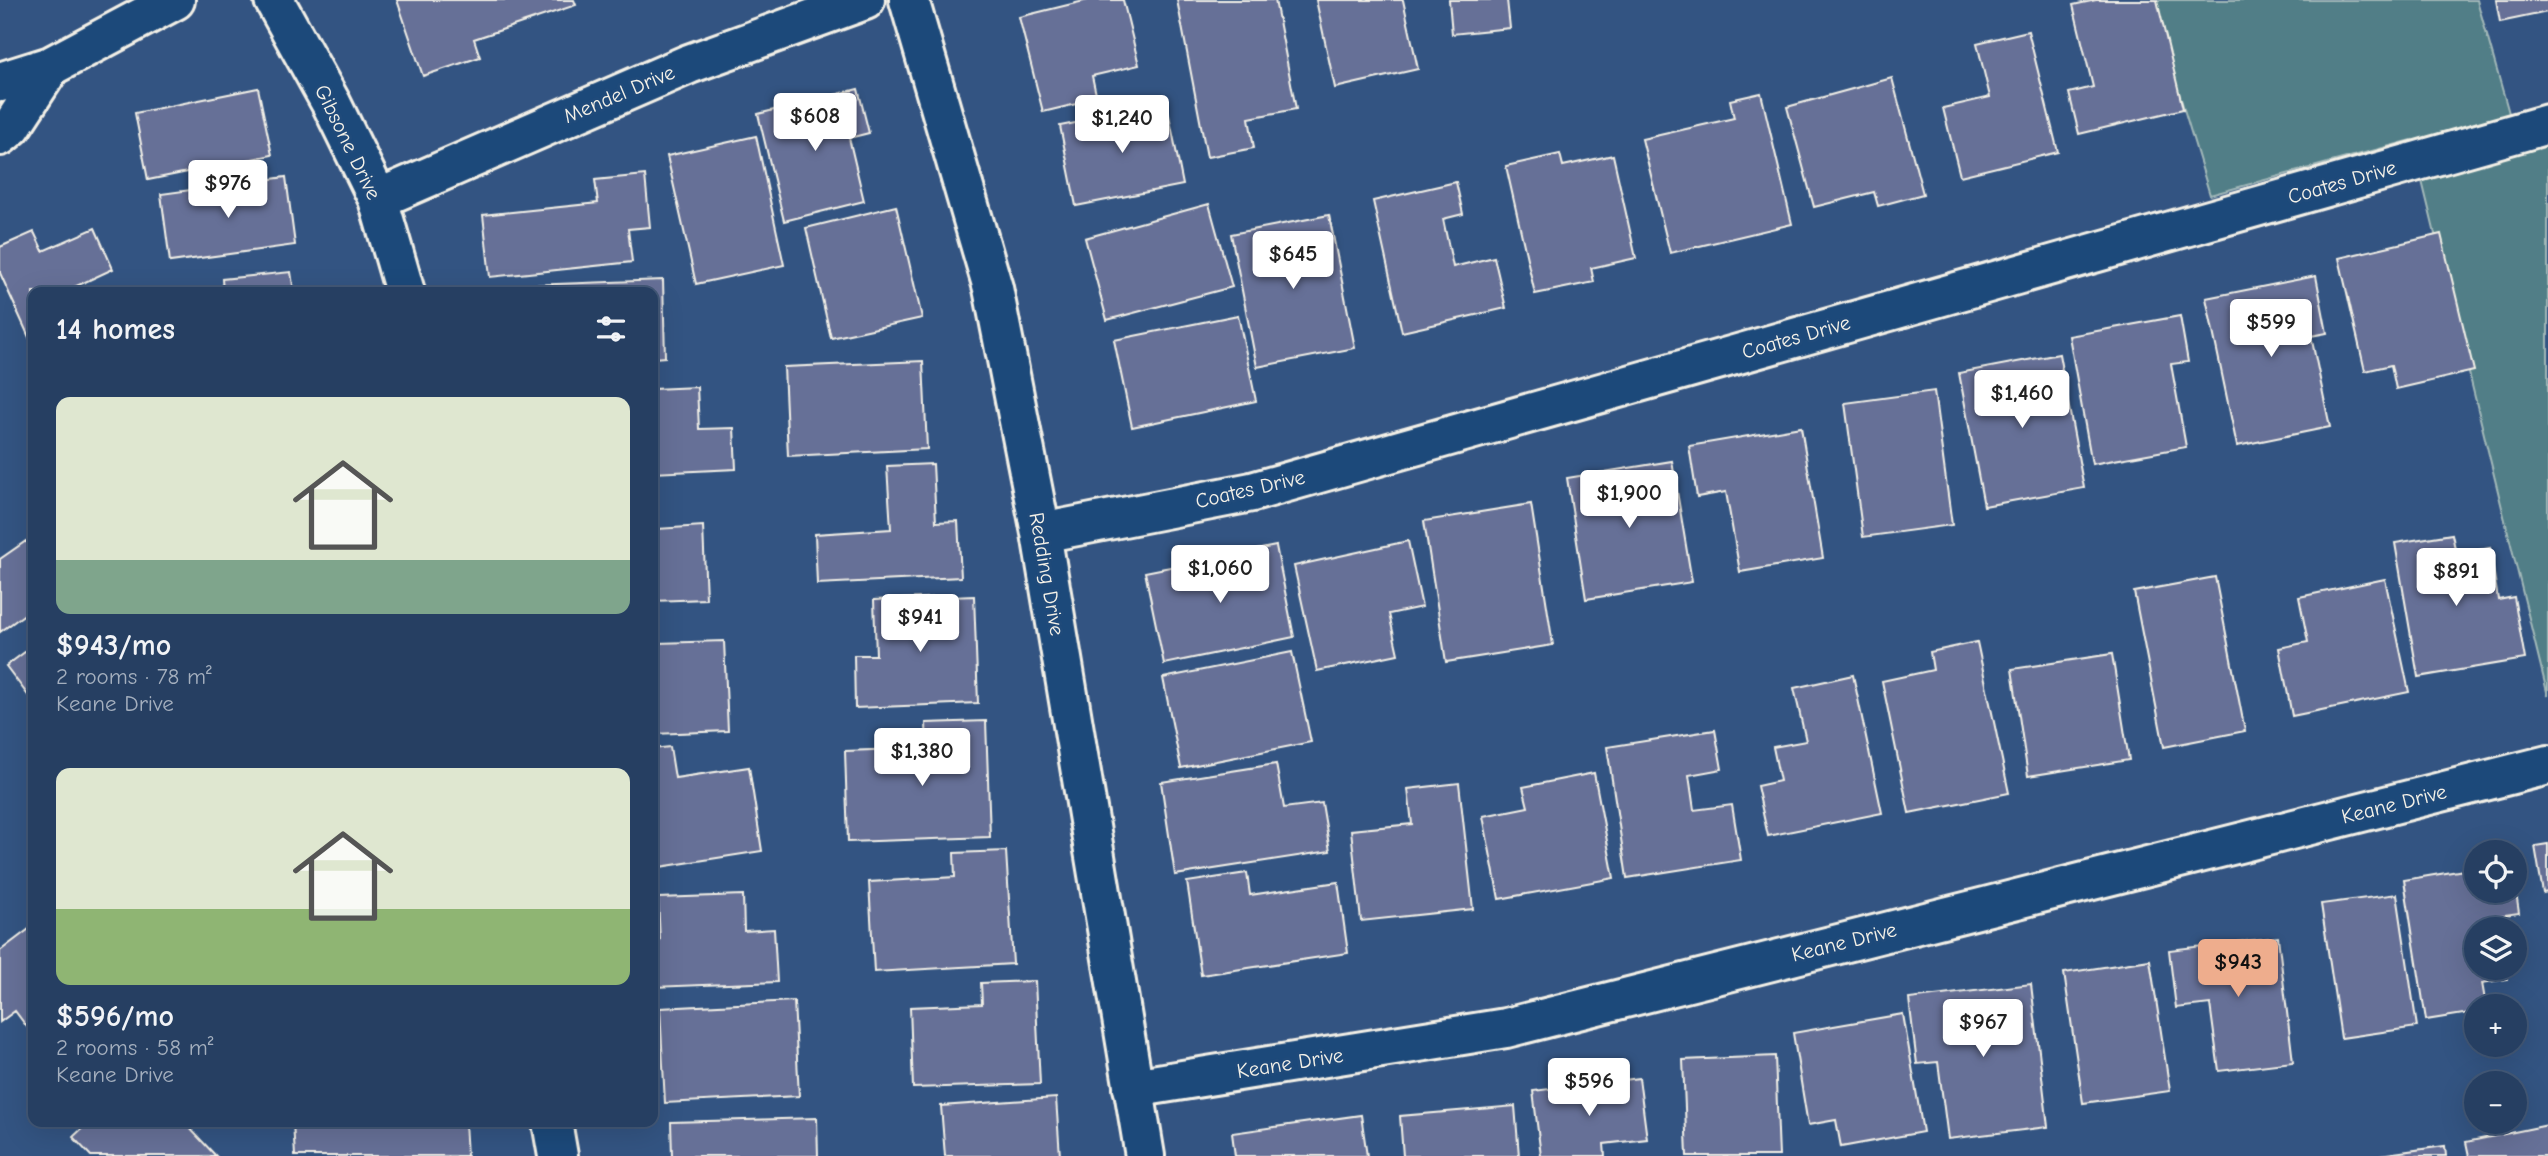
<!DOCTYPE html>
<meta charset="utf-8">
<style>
body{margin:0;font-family:"Comic Neue",sans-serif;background:#2e4668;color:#f1f3f6;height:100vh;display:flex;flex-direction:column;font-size:26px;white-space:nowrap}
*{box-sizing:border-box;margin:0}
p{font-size:23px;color:#a4afbe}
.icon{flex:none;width:38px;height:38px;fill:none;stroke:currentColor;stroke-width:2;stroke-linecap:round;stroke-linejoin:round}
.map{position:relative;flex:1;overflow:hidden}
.sheet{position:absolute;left:28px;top:287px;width:630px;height:840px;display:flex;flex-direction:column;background:#263f62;border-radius:14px;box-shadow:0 7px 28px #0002,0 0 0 2px #425877}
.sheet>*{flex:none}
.buttons{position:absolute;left:2464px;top:840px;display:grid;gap:14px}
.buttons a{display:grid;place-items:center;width:63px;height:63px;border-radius:50%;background:#263f62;box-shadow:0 7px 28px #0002,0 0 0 2px #425877;font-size:35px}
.price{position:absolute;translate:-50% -60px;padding:0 16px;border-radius:7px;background:#fff;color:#222;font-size:23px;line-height:46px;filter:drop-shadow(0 2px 4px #0008)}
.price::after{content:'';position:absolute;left:50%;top:42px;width:21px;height:16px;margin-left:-10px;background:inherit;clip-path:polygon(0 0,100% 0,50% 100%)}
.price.current{background:#eead8d;color:#111}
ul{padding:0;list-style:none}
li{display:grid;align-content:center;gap:14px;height:371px;padding:0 28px}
li span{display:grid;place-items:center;height:217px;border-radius:14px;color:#555}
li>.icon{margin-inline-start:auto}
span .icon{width:126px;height:126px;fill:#fffc;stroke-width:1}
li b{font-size:30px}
h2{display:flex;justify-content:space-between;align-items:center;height:84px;padding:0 28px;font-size:30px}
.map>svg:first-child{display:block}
.green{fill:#517e87;stroke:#a2b8b8;stroke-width:2}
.building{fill:#667097;stroke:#f4f1e8;stroke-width:2}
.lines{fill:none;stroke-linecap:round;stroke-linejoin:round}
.minor-casing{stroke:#f4f1e8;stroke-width:44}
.minor{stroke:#1f4a7a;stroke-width:38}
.labels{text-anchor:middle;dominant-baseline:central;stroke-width:6;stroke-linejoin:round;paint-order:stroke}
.street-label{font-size:21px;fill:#f4f1e8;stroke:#1f4a7a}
</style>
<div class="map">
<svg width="2548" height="1156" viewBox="0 0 2548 1156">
<rect width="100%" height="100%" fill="#335482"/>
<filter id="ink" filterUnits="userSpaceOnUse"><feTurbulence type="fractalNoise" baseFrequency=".0143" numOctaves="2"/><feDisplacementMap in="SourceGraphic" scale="14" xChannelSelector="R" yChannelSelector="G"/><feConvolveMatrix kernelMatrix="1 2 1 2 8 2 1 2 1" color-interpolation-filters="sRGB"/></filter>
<g filter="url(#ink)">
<path class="green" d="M 2151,0 L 2477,0 L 2520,152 L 2548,144 L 2548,696 L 2412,140 L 2210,195 Z"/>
<path class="building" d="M 397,0 L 574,0 L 576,5 L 474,39 L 480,57 L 423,76 Z
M 1088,0 L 1123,0 L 1139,65 L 1092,76 L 1097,99 L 1043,112 L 1019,17 Z
M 1177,0 L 1275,0 L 1296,109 L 1249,118 L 1254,148 L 1207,157 Z
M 1316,0 L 1403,0 L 1418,69 L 1335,88 Z
M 1449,0 L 1507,0 L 1510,28 L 1452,34 Z
M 2096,0 L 2157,0 L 2183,109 L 2079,134 L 2069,93 L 2093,87 L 2073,5 Z
M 2496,0 L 2548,0 L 2548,12 L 2500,22 Z
M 2028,31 L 2058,152 L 1960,176 L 1943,108 L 1990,97 L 1977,43 Z
M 1892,78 L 1923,194 L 1878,206 L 1874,192 L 1814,207 L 1787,107 Z
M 258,88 L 272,155 L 148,180 L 135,113 Z
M 858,89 L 869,133 L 849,138 L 864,201 L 784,221 L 758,114 Z
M 1761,93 L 1792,224 L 1670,253 L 1642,139 L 1734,118 L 1730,100 Z
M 1167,105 L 1183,185 L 1076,206 L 1060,126 Z
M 756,136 L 784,265 L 696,284 L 667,156 Z
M 1560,154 L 1563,166 L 1613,155 L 1636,258 L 1591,268 L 1594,282 L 1535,294 L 1506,166 Z
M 645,175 L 650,227 L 628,229 L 632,262 L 490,277 L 483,215 L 598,203 L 595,180 Z
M 286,177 L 295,245 L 170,262 L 161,194 Z
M 1456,182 L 1463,214 L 1443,219 L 1453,267 L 1494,257 L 1506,308 L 1402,332 L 1373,201 Z
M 1209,204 L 1232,287 L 1107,320 L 1085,238 Z
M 896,206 L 922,318 L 831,338 L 806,228 Z
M 1329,215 L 1355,348 L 1257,367 L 1231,234 Z
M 95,228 L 113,269 L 70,289 L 72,292 L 33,292 L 33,346 L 0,273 L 0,247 L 34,232 L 43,251 Z
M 2441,234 L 2474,371 L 2396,389 L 2391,365 L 2365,371 L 2339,258 Z
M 291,272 L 294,292 L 223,292 L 222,279 Z
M 2316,276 L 2327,333 L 2311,336 L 2330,427 L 2237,446 L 2206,298 Z
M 663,280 L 665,357 L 653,358 L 653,292 L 530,292 L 530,285 Z
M 1238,315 L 1256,401 L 1132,427 L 1114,340 Z
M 2180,316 L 2188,362 L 2171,364 L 2186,447 L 2092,464 L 2069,336 Z
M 2059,354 L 2084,488 L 1984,506 L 1959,373 Z
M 923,361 L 927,449 L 788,456 L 784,367 Z
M 697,387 L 699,429 L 734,428 L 736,469 L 653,473 L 653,389 Z
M 1934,391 L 1952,525 L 1863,537 L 1845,403 Z
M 1801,427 L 1823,558 L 1740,572 L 1726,492 L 1697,497 L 1689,446 Z
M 1672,461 L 1692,582 L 1586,599 L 1567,478 Z
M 933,464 L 936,522 L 958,521 L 961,577 L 817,584 L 815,534 L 891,529 L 887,466 Z
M 653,495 L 655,495 L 657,529 L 703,526 L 706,599 L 653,601 Z
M 1531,504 L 1553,645 L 1446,662 L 1424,521 Z
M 2452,534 L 2456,554 L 2490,548 L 2498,600 L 2514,597 L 2525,659 L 2418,677 L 2395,543 Z
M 26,541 L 33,551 L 33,608 L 0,632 L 0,559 Z
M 1408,541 L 1422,607 L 1389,614 L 1398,654 L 1317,671 L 1294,566 Z
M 1276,546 L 1294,637 L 1164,664 L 1145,572 Z
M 2215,577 L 2245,731 L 2164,747 L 2134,592 Z
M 2385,579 L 2409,692 L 2292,716 L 2279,648 L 2308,642 L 2299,597 Z
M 974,596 L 978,703 L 855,708 L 854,655 L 876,655 L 874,600 Z
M 653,614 L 656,614 L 657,643 L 724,641 L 728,731 L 653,734 Z
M 1977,642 L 2009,793 L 1909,813 L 1882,681 L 1933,670 L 1930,652 Z
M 33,646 L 33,702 L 6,666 Z
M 1292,652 L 1311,742 L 1181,768 L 1163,678 Z
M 2112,654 L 2129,760 L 2028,776 L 2012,669 Z
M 1853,675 L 1882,813 L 1768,836 L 1757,786 L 1780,781 L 1773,747 L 1806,741 L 1794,688 Z
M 986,721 L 990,837 L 848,842 L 845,751 L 927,748 L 926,723 Z
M 1715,730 L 1722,769 L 1689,775 L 1694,810 L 1732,805 L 1741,860 L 1627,878 L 1607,747 Z
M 670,747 L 675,778 L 749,767 L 762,851 L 653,868 L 653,749 Z
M 1276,764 L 1284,808 L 1322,803 L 1330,851 L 1175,875 L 1161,782 Z
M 1594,773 L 1614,878 L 1499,899 L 1483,816 L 1528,807 L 1523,787 Z
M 1459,783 L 1473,909 L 1361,921 L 1351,830 L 1412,824 L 1408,789 Z
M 2548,844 L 2548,892 L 2543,893 L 2535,846 Z
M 1006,851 L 1013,964 L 874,972 L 869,882 L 955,877 L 954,853 Z
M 2476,868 L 2476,891 L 2515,891 L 2515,886 L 2519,913 L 2497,916 L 2499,929 L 2476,929 L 2476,968 L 2506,968 L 2507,979 L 2482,983 L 2486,1006 L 2476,1006 L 2476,1012 L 2426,1020 L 2404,880 Z
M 1247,873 L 1250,895 L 1338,882 L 1348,953 L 1201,975 L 1187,882 Z
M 2397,894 L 2417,1027 L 2341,1038 L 2321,904 Z
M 743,895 L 744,931 L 774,929 L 777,982 L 653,987 L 653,942 L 660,941 L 658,898 Z
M 33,926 L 33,1035 L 15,1011 L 0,1022 L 0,951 Z
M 2278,937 L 2293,1062 L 2219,1071 L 2210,1004 L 2176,1008 L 2169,950 Z
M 2150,960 L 2170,1091 L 2083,1103 L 2064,973 Z
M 1035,981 L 1040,1084 L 913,1088 L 910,1007 L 982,1004 L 981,983 Z
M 2031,984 L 2048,1127 L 1948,1139 L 1938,1062 L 1917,1064 L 1909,999 Z
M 794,1001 L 799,1096 L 665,1103 L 660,1008 Z
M 1903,1014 L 1923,1132 L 1841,1147 L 1836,1120 L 1808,1125 L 1793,1033 Z
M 1775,1056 L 1779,1156 L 1687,1156 L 1683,1060 Z
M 1639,1078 L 1647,1139 L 1604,1144 L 1605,1156 L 1541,1156 L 1533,1091 Z
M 1056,1098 L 1060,1156 L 945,1156 L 941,1106 Z
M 1515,1106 L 1519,1156 L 1403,1156 L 1400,1116 Z
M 1361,1115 L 1367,1156 L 1235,1156 L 1232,1133 Z
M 817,1118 L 818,1156 L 672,1156 L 671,1122 Z
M 89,1122 L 184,1122 L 216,1156 L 91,1156 L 73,1137 Z
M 293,1122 L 465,1122 L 467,1156 L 295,1156 Z
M 2548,1125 L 2548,1156 L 2469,1156 L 2466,1142 Z
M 2445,1146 L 2446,1156 L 2372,1156 Z"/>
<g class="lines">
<defs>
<path id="minor" d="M 274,0 L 332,105 L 378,199 L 405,292
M 909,0 L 993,288 L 1041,533 L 1145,1156
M 0,82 L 51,66 L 175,0
M 0,136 L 12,126 L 51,66
M 378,199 L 689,64 L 865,0
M 1041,533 L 1252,492 L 2548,124
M 1133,1088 L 1506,1028 L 2548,765
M 552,1122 L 558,1156"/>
</defs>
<use href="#minor" class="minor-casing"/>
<use href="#minor" class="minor"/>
</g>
</g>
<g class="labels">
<g class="street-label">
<text transform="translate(619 94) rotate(-23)">Mendel Drive</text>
<text transform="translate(348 142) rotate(64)">Gibsone Drive</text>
<text transform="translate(2342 182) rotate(-16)">Coates Drive</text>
<text transform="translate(1796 337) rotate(-16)">Coates Drive</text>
<text transform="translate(1250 489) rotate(-13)">Coates Drive</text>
<text transform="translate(1047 574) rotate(80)">Redding Drive</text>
<text transform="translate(2394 804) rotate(-14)">Keane Drive</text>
<text transform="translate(1844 942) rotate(-14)">Keane Drive</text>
<text transform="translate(1290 1063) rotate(-9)">Keane Drive</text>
</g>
</g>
</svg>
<div class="buttons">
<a><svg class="icon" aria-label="locate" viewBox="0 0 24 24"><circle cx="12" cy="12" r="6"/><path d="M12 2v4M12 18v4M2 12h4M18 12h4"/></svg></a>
<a><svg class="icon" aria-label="layers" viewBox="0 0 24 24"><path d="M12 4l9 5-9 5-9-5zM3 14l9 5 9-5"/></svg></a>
<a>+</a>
<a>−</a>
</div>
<b class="price" style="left:815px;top:153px">$608</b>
<b class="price" style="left:1122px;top:155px">$1,240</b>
<b class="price" style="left:228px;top:220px">$976</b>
<b class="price" style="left:1293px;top:291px">$645</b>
<b class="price" style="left:2271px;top:359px">$599</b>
<b class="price" style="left:2022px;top:430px">$1,460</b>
<b class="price" style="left:1629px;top:530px">$1,900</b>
<b class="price" style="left:1220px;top:605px">$1,060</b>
<b class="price" style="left:2456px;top:608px">$891</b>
<b class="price" style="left:920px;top:654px">$941</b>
<b class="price" style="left:922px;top:788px">$1,380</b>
<b class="price current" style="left:2238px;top:999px">$943</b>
<b class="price" style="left:1983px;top:1059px">$967</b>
<b class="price" style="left:1589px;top:1118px">$596</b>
<section class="sheet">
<h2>14 homes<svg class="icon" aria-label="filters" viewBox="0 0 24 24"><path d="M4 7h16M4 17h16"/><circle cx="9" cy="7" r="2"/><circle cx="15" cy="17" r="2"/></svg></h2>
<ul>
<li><span style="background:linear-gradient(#dfe7d0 75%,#7fa58c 0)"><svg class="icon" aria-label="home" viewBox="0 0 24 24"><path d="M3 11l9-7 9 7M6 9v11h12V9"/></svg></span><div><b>$943/mo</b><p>2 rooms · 78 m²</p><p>Keane Drive</p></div></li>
<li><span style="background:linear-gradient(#dfe7d0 65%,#8fb573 0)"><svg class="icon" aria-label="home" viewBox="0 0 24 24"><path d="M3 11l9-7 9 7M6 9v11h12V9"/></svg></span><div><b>$596/mo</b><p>2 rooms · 58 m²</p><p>Keane Drive</p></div></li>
</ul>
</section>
</div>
